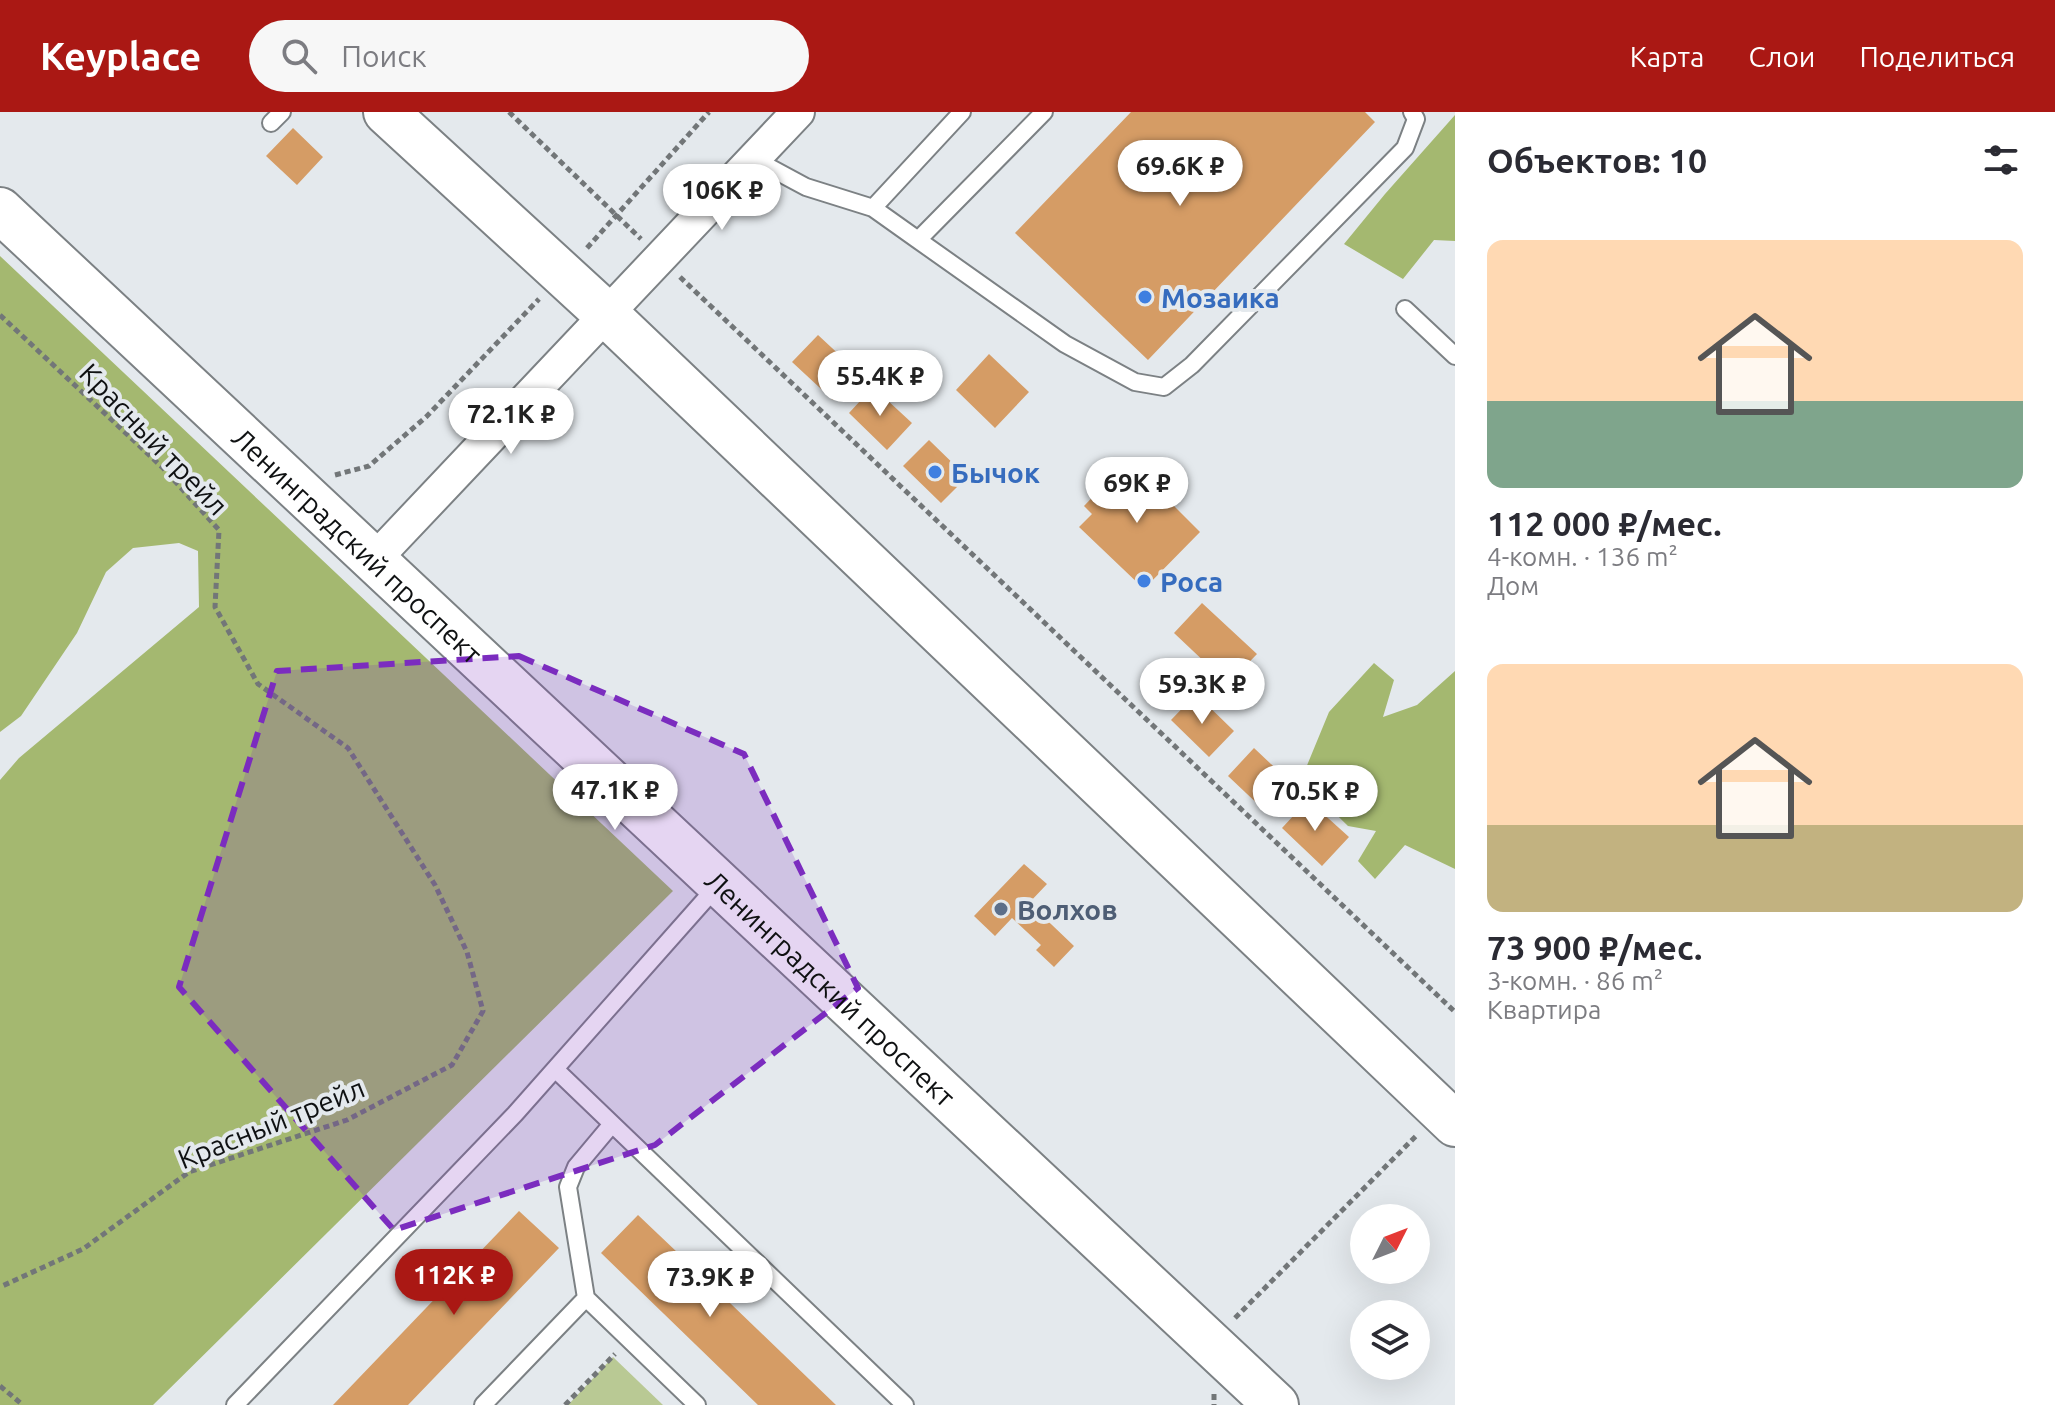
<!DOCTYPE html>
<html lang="ru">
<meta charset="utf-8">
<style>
body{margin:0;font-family:Ubuntu,sans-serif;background:#f7f7f7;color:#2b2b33;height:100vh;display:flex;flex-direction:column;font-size:30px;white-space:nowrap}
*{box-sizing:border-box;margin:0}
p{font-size:26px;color:#7c7c81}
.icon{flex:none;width:44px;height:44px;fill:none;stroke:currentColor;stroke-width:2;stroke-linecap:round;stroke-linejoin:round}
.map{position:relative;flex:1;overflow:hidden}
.sheet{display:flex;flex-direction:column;background:#fff;width:600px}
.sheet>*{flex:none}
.needle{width:52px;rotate:48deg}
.tools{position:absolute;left:1350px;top:1092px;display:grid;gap:16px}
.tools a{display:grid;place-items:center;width:80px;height:80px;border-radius:50%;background:#fff;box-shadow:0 8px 32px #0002;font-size:40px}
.price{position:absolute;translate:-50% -68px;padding:0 18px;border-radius:28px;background:#fff;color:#222;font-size:26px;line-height:52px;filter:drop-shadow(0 2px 4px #0008)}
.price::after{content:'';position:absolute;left:50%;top:48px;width:24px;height:18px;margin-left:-12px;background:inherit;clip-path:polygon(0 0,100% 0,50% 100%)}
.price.current{background:#aa1814;color:#fff}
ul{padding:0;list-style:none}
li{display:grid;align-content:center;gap:16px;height:424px;padding:0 32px}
li span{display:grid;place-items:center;height:248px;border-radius:16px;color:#555}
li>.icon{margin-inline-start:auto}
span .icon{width:144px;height:144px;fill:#fffc;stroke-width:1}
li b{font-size:34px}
h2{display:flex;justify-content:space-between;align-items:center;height:96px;padding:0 32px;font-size:34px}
header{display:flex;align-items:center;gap:48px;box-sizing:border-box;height:112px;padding:0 40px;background:#aa1814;color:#fff}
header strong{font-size:38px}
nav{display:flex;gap:44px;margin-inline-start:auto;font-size:28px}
.search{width:560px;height:72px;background:#f7f7f7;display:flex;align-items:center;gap:20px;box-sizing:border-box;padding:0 28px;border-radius:44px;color:#7c7c81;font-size:30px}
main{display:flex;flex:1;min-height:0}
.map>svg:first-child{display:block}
.green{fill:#b9c994}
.forest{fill:#a4b870}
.building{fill:#d59c65}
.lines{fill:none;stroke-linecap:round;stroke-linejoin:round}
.lane-casing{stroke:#7c8184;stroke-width:20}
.street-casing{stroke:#7c8184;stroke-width:36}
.secondary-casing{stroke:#7c8184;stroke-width:48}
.path{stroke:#727678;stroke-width:5;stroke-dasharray:6 4;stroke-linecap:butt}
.lane{stroke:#fff;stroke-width:16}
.street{stroke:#fff;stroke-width:32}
.secondary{stroke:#fff;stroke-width:44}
.marked{fill:#7b2cbf;fill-opacity:0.2;stroke:#7b2cbf;stroke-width:6;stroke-dasharray:16 10;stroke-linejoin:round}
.shop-dot{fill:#3f7fe0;stroke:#e4e9ed;stroke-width:3}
.service-dot{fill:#5c6f8a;stroke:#e4e9ed;stroke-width:3}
.labels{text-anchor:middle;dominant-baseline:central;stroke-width:8;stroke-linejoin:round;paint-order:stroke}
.shop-label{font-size:28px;font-weight:bold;fill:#366cbe;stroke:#e4e9ed;text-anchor:start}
.street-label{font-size:28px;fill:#0f1112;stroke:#e4e9ed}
.service-label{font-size:28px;font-weight:bold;fill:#4e5e75;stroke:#e4e9ed;text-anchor:start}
</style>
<header>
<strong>Keyplace</strong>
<div class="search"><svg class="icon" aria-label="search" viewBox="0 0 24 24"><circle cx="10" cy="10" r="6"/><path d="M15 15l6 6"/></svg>Поиск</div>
<nav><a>Карта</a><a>Слои</a><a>Поделиться</a></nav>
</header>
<main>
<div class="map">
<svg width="1455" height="1293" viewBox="0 0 1455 1293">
<rect width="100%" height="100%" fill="#e4e9ed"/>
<path class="green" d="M 613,1245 L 663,1293 L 568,1293 Z"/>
<path class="forest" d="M 1455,3 L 1455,129 L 1434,128 L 1403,167 L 1344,132 L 1385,82 Z
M 0,144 L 673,779 L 153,1293 L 0,1293 L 0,668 L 19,646 L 199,495 L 198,439 L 179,431 L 133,436 L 106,460 L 77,521 L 21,604 L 0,620 Z
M 1374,551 L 1394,568 L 1383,605 L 1417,593 L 1455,559 L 1455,757 L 1405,733 L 1375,767 L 1358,749 L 1376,719 L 1348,714 L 1301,668 L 1329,600 Z"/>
<path class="building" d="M 1131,0 L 1365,0 L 1375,10 L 1148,248 L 1015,121 Z
M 293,16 L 323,45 L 297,73 L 266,44 Z
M 818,223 L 859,261 L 833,288 L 792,250 Z
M 989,242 L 1029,280 L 995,316 L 956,278 Z
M 873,275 L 912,311 L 887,338 L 849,301 Z
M 929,328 L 967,365 L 941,391 L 903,354 Z
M 1128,348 L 1200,420 L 1144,477 L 1079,415 L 1092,402 L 1084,394 Z
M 1202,491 L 1257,542 L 1228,572 L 1174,521 Z
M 1196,582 L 1234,619 L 1209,645 L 1171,608 Z
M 1254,636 L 1290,670 L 1264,698 L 1228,664 Z
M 1308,688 L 1349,725 L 1322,754 L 1282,716 Z
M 1024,752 L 1047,772 L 1029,791 L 1074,834 L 1054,855 L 1036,838 L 1041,833 L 1012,806 L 995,824 L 974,804 Z
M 519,1099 L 559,1136 L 408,1293 L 333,1293 Z
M 638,1103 L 678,1141 L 836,1293 L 758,1293 L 601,1141 Z"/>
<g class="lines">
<defs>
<path id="lane" d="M 271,11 L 282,0
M 754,47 L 806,75 L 873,96 L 962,0
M 873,96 L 918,128 L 1044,0
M 918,128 L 1065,232 L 1135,270 L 1164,275 L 1192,253 L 1405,36 L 1416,7 L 1412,0
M 1405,197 L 1455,244
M 555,957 L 905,1293
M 612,1012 L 576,1055 L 568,1075 L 586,1186 L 697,1293
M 235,1293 L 515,1002 L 718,773
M 483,1293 L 586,1186"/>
<path id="street" d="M 374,448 L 798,0"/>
<g id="secondary">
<path d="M 386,0 L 606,202 L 1455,1012"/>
<path id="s1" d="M 0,98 L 1276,1293"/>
</g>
</defs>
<use href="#lane" class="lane-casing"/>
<use href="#street" class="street-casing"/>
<use href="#secondary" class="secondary-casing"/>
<path class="path" d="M 509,0 L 641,127
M 587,136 L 709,0
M 680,165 L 1455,900
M 0,203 L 163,356 L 219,418 L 215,495 L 258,572 L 348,636 L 435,773 L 467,840 L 483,899 L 452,953 L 347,1008 L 189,1060 L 83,1137 L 0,1175
M 335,363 L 369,354 L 426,305 L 539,187
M 1235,1206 L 1417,1023
M 0,1274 L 23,1293
M 1214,1282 L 1214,1293
M 565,1293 L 615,1242"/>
<use href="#lane" class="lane"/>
<use href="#street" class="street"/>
<use href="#secondary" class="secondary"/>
</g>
<path class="marked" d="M 519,544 L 744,642 L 858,876 L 655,1033 L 394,1118 L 179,875 L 277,559 Z"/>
<g class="shop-dot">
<circle cx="1145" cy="185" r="8"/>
<circle cx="935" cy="360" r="8"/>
<circle cx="1144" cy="469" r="8"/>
</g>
<circle class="service-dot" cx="1001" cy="797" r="8"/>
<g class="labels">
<g class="shop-label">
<text x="1161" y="185">Мозаика</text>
<text x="951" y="360">Бычок</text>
<text x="1160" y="469">Роса</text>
</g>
<g class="street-label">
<text transform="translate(154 327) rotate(46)">Красный трейл</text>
<text stroke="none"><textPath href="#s1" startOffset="490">Ленинградский проспект</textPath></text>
<text stroke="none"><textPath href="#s1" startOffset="1138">Ленинградский проспект</textPath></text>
<text transform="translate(271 1011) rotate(-22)">Красный трейл</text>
</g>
<g class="service-label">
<text x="1017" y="797">Волхов</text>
</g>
</g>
</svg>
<div class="tools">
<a><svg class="needle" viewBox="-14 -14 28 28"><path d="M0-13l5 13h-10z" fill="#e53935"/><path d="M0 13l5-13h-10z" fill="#7c7c81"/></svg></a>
<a><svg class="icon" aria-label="layers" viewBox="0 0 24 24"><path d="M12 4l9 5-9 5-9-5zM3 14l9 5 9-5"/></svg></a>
</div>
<b class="price" style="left:1180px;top:96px">69.6K ₽</b>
<b class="price" style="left:722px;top:120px">106K ₽</b>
<b class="price" style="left:880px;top:306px">55.4K ₽</b>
<b class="price" style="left:511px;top:344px">72.1K ₽</b>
<b class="price" style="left:1137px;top:413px">69K ₽</b>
<b class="price" style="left:1202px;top:614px">59.3K ₽</b>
<b class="price" style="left:615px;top:720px">47.1K ₽</b>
<b class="price" style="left:1315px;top:721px">70.5K ₽</b>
<b class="price current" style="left:454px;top:1205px">112K ₽</b>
<b class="price" style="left:710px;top:1207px">73.9K ₽</b>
</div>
<section class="sheet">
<h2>Объектов: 10<svg class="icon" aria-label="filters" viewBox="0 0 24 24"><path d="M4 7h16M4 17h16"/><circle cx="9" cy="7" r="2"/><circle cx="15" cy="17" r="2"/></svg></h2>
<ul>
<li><span style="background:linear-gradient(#ffd9b3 65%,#7fa58c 0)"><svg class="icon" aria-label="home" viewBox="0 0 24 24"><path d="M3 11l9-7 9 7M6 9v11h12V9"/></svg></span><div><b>112 000 ₽/мес.</b><p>4-комн. · 136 m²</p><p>Дом</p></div></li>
<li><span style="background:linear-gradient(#ffd9b3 65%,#c2b280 0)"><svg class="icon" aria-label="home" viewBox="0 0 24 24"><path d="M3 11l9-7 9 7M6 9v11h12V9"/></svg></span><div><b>73 900 ₽/мес.</b><p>3-комн. · 86 m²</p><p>Квартира</p></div></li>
</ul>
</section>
</main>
